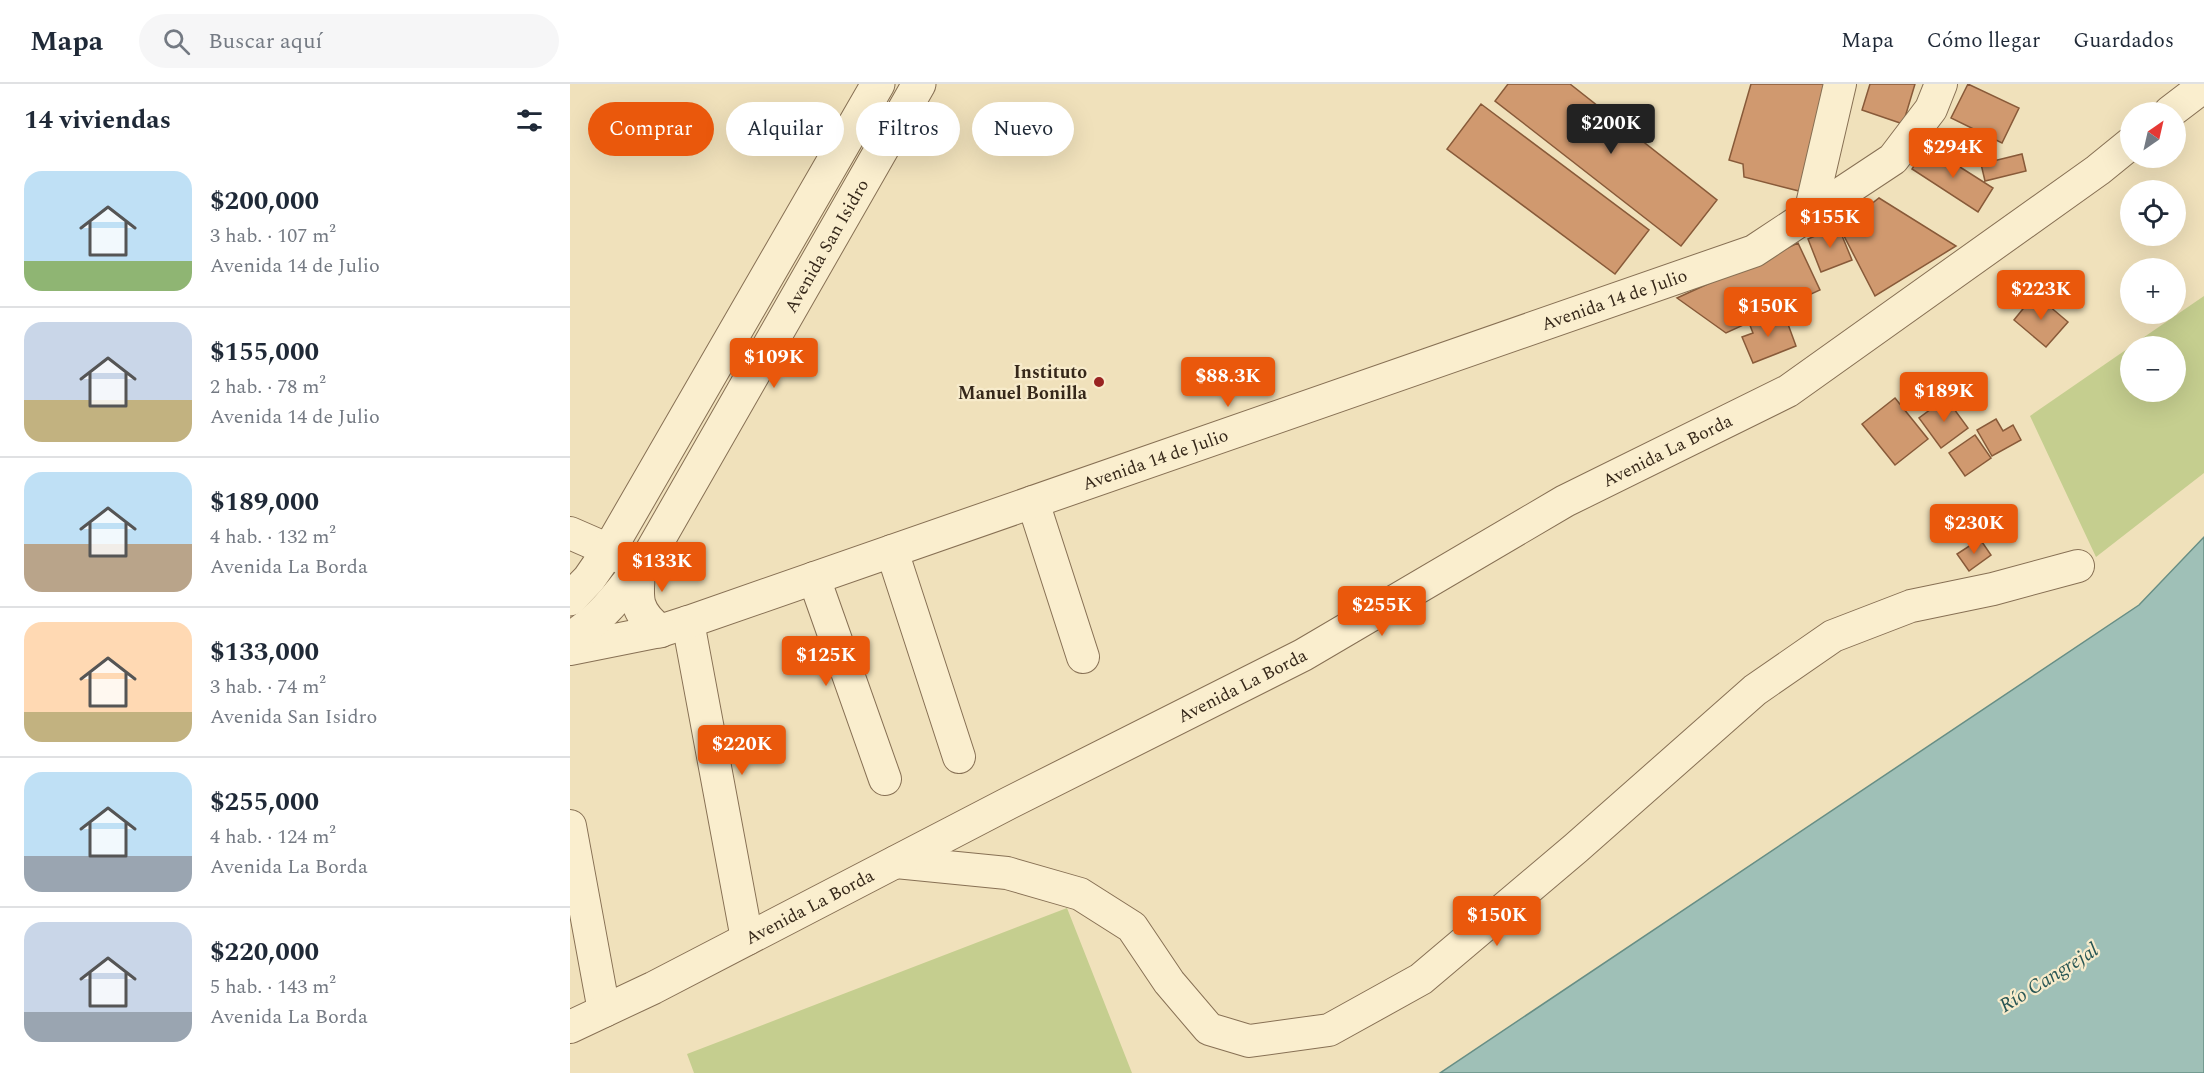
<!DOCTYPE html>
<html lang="es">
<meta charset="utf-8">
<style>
body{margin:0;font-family:Spectral,serif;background:#f6f6f7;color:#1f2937;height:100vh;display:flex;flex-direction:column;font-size:22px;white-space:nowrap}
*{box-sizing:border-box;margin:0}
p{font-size:20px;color:#747a83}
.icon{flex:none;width:33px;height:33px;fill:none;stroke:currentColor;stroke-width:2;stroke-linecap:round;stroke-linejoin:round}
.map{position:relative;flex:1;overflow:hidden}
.panel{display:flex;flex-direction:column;background:#fff;width:570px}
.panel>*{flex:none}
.hud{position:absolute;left:18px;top:18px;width:570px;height:54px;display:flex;gap:12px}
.needle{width:39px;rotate:34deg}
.tools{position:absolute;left:1550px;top:18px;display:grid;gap:12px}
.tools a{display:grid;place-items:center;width:66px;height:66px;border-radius:50%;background:#fff;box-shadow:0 6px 24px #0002;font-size:30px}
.price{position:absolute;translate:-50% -51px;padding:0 14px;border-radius:6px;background:#ea580c;color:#fff;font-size:20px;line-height:39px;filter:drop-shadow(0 2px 3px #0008)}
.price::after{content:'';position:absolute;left:50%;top:36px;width:18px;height:14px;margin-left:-9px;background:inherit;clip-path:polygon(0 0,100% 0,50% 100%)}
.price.on{background:#222;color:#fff}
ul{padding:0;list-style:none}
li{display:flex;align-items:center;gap:18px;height:150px;padding:0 24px}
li+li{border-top:2px solid #e0e1e3}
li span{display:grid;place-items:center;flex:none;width:168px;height:120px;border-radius:18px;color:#555}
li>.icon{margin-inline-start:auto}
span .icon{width:72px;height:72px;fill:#fffc;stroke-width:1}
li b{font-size:26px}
h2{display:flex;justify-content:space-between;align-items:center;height:72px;padding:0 24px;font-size:26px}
.tag{padding:0 21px;border-radius:27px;background:#fff;box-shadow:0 6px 24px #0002;font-size:21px;line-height:54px}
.tag.on{background:#ea580c;color:#fff}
header{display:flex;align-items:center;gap:36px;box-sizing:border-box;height:84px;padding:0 30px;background:#fff;border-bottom:2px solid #e0e1e3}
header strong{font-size:28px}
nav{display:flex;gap:33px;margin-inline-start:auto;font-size:21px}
.search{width:420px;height:54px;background:#f6f6f7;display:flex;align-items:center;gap:15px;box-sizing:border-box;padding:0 21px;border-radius:33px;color:#747a83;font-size:22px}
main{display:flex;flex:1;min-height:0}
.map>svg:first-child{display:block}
.green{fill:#c5ce8f}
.water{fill:#9fc0b7;stroke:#678e85;stroke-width:1.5}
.building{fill:#d0996f;stroke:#885a39;stroke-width:1.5}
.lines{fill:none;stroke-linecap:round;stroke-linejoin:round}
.minor-casing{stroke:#877054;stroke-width:34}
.tertiary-casing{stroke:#877054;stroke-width:35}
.minor{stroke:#faeece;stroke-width:32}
.tertiary{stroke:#faeece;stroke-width:33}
.poi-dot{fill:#992321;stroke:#f7ebcb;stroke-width:2}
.labels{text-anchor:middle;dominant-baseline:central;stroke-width:4.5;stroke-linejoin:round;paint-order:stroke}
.street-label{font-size:18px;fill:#36281a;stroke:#f7ebcb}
.poi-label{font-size:18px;font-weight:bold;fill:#36281a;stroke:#f7ebcb;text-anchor:end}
.water-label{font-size:20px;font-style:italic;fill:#285654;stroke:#f7ebcb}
</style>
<header>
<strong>Mapa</strong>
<div class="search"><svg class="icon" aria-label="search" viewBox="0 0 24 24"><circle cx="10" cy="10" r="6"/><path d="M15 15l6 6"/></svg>Buscar aquí</div>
<nav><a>Mapa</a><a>Cómo llegar</a><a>Guardados</a></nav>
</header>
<main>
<section class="panel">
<h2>14 viviendas<svg class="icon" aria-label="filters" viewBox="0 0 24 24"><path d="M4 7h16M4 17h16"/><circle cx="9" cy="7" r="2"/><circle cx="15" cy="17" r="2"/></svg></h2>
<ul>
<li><span style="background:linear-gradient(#bfe0f5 75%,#8fb573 0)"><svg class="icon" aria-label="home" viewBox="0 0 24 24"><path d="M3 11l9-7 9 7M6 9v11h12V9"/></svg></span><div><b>$200,000</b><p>3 hab. · 107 m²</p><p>Avenida 14 de Julio</p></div></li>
<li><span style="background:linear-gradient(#c9d6e8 65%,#c2b280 0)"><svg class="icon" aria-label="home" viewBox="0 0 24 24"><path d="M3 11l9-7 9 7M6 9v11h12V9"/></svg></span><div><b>$155,000</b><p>2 hab. · 78 m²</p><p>Avenida 14 de Julio</p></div></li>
<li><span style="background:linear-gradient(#bfe0f5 60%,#b9a48a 0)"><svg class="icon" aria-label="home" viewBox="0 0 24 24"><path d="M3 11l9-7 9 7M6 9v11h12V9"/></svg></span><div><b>$189,000</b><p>4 hab. · 132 m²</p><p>Avenida La Borda</p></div></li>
<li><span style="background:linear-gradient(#ffd9b3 75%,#c2b280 0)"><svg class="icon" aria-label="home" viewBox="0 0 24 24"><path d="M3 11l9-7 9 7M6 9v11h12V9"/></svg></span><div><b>$133,000</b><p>3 hab. · 74 m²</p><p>Avenida San Isidro</p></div></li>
<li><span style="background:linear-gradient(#bfe0f5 70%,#9aa5b1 0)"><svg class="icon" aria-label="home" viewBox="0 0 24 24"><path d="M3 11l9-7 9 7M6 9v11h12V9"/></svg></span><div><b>$255,000</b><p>4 hab. · 124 m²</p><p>Avenida La Borda</p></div></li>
<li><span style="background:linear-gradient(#c9d6e8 75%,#9aa5b1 0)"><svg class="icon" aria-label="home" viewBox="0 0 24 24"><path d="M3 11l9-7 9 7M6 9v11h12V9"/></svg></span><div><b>$220,000</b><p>5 hab. · 143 m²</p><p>Avenida La Borda</p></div></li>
</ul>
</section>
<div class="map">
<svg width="1634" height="989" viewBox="0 0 1634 989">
<rect width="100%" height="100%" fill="#f0e1bb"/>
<path class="green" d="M 1634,212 L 1634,389 L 1526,473 L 1460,332 L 1560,263 L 1560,308 L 1605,308 L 1605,262 L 1561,262 Z
M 497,824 L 562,989 L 124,989 L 117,970 Z"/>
<path class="water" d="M 1634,453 L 1634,989 L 870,989 L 1569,521 Z"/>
<path class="building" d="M 938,0 L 1000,0 L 1147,116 L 1111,162 L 925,17 Z
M 1181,0 L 1257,0 L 1229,107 L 1174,93 L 1173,80 L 1159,76 Z
M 1300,0 L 1345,0 L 1333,40 L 1292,26 Z
M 1398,0 L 1449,24 L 1432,59 L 1381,34 Z
M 911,20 L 1079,146 L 1045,190 L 877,65 Z
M 1357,62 L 1423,104 L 1408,128 L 1342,85 Z
M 1452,70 L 1456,87 L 1415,97 L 1411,80 Z
M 1309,114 L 1386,162 L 1305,212 L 1273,150 L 1279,147 L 1276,140 Z
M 1268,142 L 1282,176 L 1251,188 L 1238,155 Z
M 1228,159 L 1250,206 L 1156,249 L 1107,214 Z
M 1465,210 L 1498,238 L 1476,263 L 1444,236 Z
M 1199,231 L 1202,237 L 1215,232 L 1226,262 L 1183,279 L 1172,253 L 1183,249 L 1179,239 Z
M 1325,314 L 1358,355 L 1325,381 L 1292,340 Z
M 1376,314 L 1398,344 L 1371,364 L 1349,334 Z
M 1426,335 L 1433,347 L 1443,341 L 1451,356 L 1422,372 L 1407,346 Z
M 1405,351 L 1421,374 L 1395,392 L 1379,369 Z
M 1410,455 L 1421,471 L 1399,487 L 1387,470 Z"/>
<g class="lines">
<defs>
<g id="minor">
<path d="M 1600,28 L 1634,2"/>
<path d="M 1240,129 L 1270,0"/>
<path d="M 463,418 L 513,573"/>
<path d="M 0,449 L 39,466 L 69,484"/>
<path d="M 322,467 L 389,673"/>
<path d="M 244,494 L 315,695"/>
<path d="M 118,538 L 177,855"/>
<path id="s1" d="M 0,565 L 90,547 L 118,538 L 1184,167 L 1323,75 L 1361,25 L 1371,0"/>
<path d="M 0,742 L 34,927"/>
<path d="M 326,778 L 437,789 L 510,810 L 562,843 L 599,898 L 639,945 L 679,957 L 759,946 L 851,895 L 1006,764 L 1185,606 L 1263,552 L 1341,522 L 1423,505 L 1508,482"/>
<path id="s2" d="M 0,943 L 83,904 L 439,719 L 733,571 L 995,417 L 1218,307 L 1528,86 L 1560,60"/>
</g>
<g id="tertiary">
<path d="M 69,484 C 66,514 64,527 90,547"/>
<path d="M 0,515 L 19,495 L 39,466 L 308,0"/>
<path id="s3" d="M 0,554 C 33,536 56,501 79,472 L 349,0"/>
</g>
</defs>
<use href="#minor" class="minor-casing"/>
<use href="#tertiary" class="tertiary-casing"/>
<use href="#minor" class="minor"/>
<use href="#tertiary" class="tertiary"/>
</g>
<circle class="poi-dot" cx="529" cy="298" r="6"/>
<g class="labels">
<g class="street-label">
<text stroke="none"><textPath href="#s3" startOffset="472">Avenida San Isidro</textPath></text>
<text stroke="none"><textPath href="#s1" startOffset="1102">Avenida 14 de Julio</textPath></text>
<text stroke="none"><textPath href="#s2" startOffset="1240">Avenida La Borda</textPath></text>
<text stroke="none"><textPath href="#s1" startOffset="616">Avenida 14 de Julio</textPath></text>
<text stroke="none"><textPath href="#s2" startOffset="754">Avenida La Borda</textPath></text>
<text stroke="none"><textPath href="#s2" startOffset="268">Avenida La Borda</textPath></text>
</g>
<g class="poi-label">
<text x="517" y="288">Instituto<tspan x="517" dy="21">Manuel Bonilla</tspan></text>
</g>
<g class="water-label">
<text transform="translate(1479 894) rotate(-32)">Río Cangrejal</text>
</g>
</g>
</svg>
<div class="tools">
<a><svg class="needle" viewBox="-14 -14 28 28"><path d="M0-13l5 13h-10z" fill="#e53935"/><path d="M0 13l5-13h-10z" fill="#747a83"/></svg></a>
<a><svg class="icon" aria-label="locate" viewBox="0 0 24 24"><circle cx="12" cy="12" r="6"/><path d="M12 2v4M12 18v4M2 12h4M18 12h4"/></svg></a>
<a>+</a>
<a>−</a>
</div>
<b class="price on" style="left:1041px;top:71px">$200K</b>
<b class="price" style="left:1383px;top:95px">$294K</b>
<b class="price" style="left:1260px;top:165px">$155K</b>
<b class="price" style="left:1471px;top:237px">$223K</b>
<b class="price" style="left:1198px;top:254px">$150K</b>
<b class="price" style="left:204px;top:305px">$109K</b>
<b class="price" style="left:658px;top:324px">$88.3K</b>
<b class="price" style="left:1374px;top:339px">$189K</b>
<b class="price" style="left:1404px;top:471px">$230K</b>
<b class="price" style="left:92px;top:509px">$133K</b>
<b class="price" style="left:812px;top:553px">$255K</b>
<b class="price" style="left:256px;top:603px">$125K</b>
<b class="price" style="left:172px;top:692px">$220K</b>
<b class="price" style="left:927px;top:863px">$150K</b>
<div class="hud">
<a class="tag on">Comprar</a>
<a class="tag">Alquilar</a>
<a class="tag">Filtros</a>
<a class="tag">Nuevo</a>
</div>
</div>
</main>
